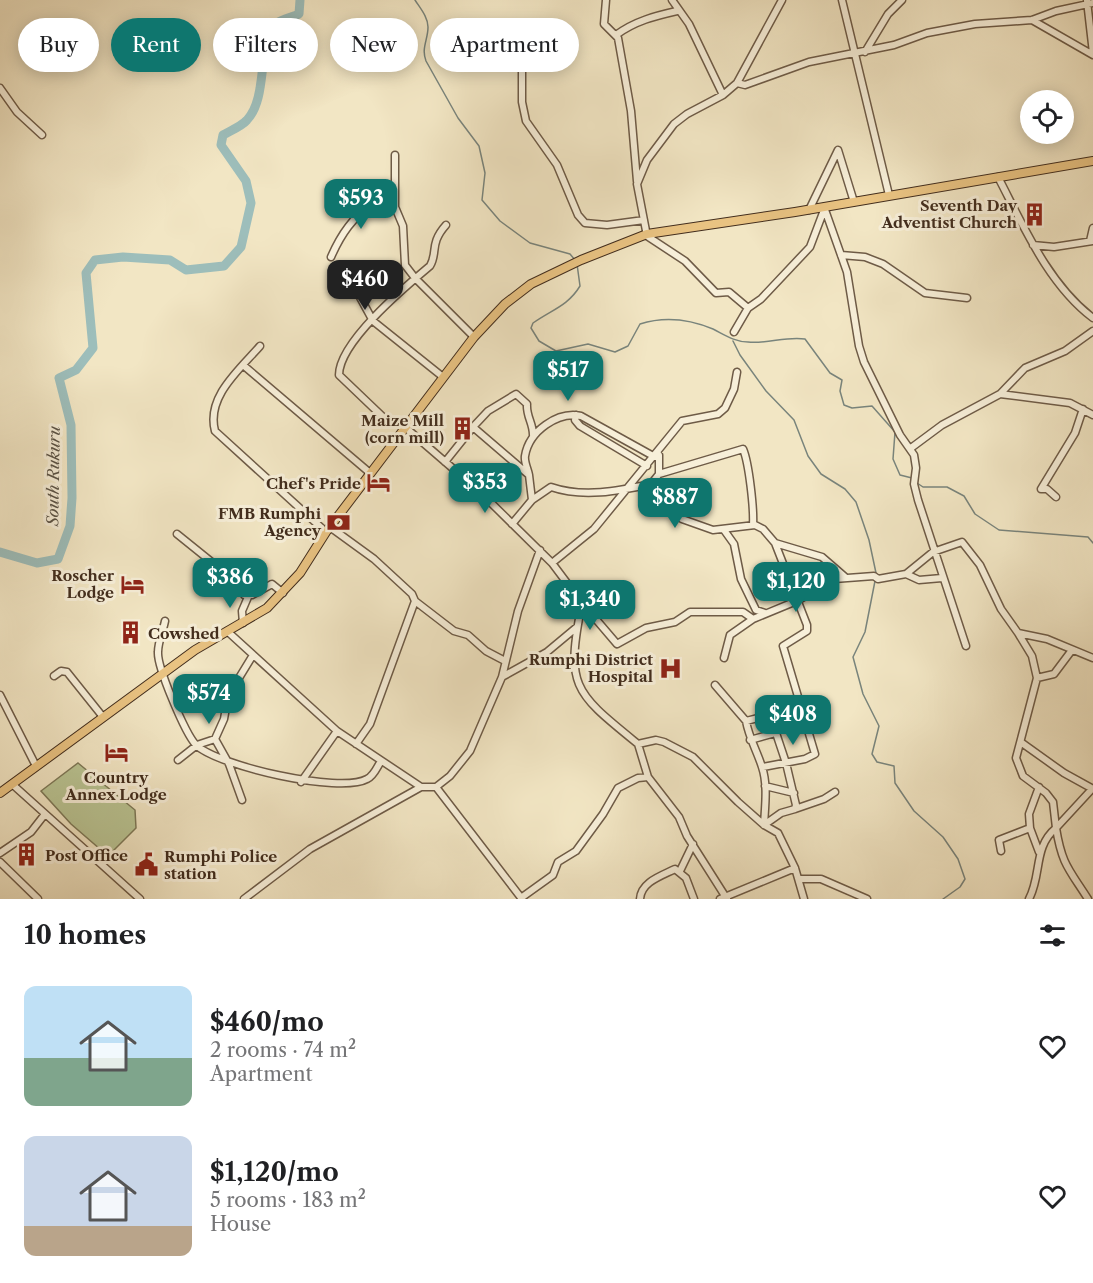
<!DOCTYPE html>
<meta charset="utf-8">
<style>
body{margin:0;font-family:"Libre Caslon Text",serif;background:#f6f6f6;color:#202124;height:100vh;display:flex;flex-direction:column;font-size:22px;white-space:nowrap}
*{box-sizing:border-box;margin:0}
p{font-size:20px;color:#757577}
.icon{flex:none;width:33px;height:33px;fill:none;stroke:currentColor;stroke-width:2;stroke-linecap:round;stroke-linejoin:round}
.map{position:relative;height:899px;overflow:hidden}
.panel{display:flex;flex-direction:column;background:#fff;flex:1}
.panel>*{flex:none}
.banner{position:absolute;left:18px;top:18px;width:600px;height:54px;display:flex;gap:12px}
.controls{position:absolute;left:1020px;top:90px;display:grid;gap:12px}
.controls a{display:grid;place-items:center;width:54px;height:54px;border-radius:50%;background:#fff;box-shadow:0 3px 15px #0003;font-size:30px}
.price{position:absolute;translate:-50% -51px;padding:0 14px;border-radius:12px;background:#0f766e;color:#fff;font-size:20px;line-height:39px;filter:drop-shadow(0 2px 3px #0008)}
.price::after{content:'';position:absolute;left:50%;top:36px;width:18px;height:14px;margin-left:-9px;background:inherit;clip-path:polygon(0 0,100% 0,50% 100%)}
.price.on{background:#222;color:#fff}
ul{padding:0;list-style:none}
li{display:flex;align-items:center;gap:18px;height:150px;padding:0 24px}
li span{display:grid;place-items:center;flex:none;width:168px;height:120px;border-radius:12px;color:#555}
li>.icon{margin-inline-start:auto}
span .icon{width:72px;height:72px;fill:#fffc;stroke-width:1}
li b{font-size:26px}
h2{display:flex;justify-content:space-between;align-items:center;height:72px;padding:0 24px;font-size:26px}
.chip{padding:0 21px;border-radius:27px;background:#fff;box-shadow:0 3px 15px #0003;font-size:21px;line-height:54px}
.chip.on{background:#0f766e;color:#fff}
.map>svg:first-child{display:block}
.green{fill:#bac594;stroke:#7e7958;stroke-width:1.5}
.lines{fill:none;stroke-linecap:round;stroke-linejoin:round}
.stream{stroke:#79847c;stroke-width:1.5}
.river{stroke:#9dbebb;stroke-width:9}
.minor-casing{stroke:#6e5b47;stroke-width:9}
.major-casing{stroke:#422d1d;stroke-width:10}
.minor{stroke:#f7efd9;stroke-width:6}
.major{stroke:#e9c382;stroke-width:8}
.labels{text-anchor:middle;dominant-baseline:central;stroke-width:6;stroke-linejoin:round;paint-order:stroke}
.poi-label{font-size:15px;font-weight:bold;fill:#422d1d;stroke:#f7efd9;text-anchor:end}
.water-label{font-size:16px;font-style:italic;fill:#595144;stroke:#f7efd9}
</style>
<div class="map">
<svg width="1093" height="899" viewBox="0 0 1093 899">
<rect width="100%" height="100%" fill="#f2e6c4"/>
<filter id="stains"><feTurbulence type="fractalNoise" baseFrequency=".00333" numOctaves="4"/><feColorMatrix values="0 0 0 0 .2 0 0 0 0 .09 0 0 0 0 .02 0 0 0 .5 -.17"/></filter>
<radialGradient id="worn" r=".72"><stop offset=".6" stop-color="#630" stop-opacity="0"/><stop offset="1" stop-color="#630" stop-opacity=".3"/></radialGradient>
<path class="green" d="M 78,763 L 135,810 L 136,828 L 108,856 L 71,824 L 41,791 Z"/>
<g class="lines">
<path class="stream" d="M 415,0 C 420,8 428,17 428,27 C 428,40 421,48 426,61 L 458,118 L 479,146 L 485,173 L 482,200 L 500,221 L 530,243 L 570,254 L 575,260
M 577,264 L 580,286 C 568,306 551,310 533,323 L 531,328 L 539,341 L 556,351 L 588,344 L 615,352 L 628,346 L 640,324 C 665,316 689,319 713,329 C 725,335 735,342 748,342 C 768,344 786,336 805,339 L 830,373 L 842,380 L 840,391 L 844,405 L 852,408 L 872,406 L 895,432 L 893,459 L 900,475 L 912,478
M 733,341 L 740,355 L 766,391 L 794,420 L 808,456 L 821,474 L 845,489 L 856,502 L 869,540 L 876,573
M 917,483 L 923,487 L 947,487 L 964,496 L 975,514 L 999,530 L 1088,537 L 1093,543
M 875,581 L 865,632 L 853,657 L 863,694 L 879,726 L 872,754 L 877,762 L 894,766 L 895,783 L 914,811 L 943,837 L 958,859 L 965,879 L 960,887 L 943,899"/>
<path class="river" d="M 0,552 L 37,563 L 58,559 L 70,526 L 72,498 L 71,425 L 59,378 L 76,370 L 93,348 L 86,273 L 95,260 L 123,257 L 170,260 L 186,270 L 224,266 L 241,247 L 251,203 L 246,181 L 221,145 L 223,135 C 230,131 242,126 247,120 C 269,97 256,43 277,23 C 282,19 293,17 299,14 L 300,0"/>
<defs>
<path id="minor" d="M 606,0 L 604,24 L 618,38 L 631,111 L 637,181
M 672,0 L 689,24 L 723,95
M 842,0 L 889,195
M 1087,1 L 1093,53
M 1032,20 L 1093,55
M 616,35 C 635,21 655,16 677,11
M 865,52 L 888,14 L 902,0
M 522,71 L 522,102 L 526,121 L 557,165 L 578,215 L 585,223 L 607,225 L 644,220
M 737,83 L 745,85 L 809,62 L 894,45 L 927,33 L 975,24 L 1032,20 L 1056,11 L 1093,3
M 0,88 L 17,112 L 42,135
M 395,155 L 395,207 L 403,226 L 405,265 L 415,278 L 474,337
M 998,177 C 1023,225 1048,284 1093,318
M 824,207 L 847,272 L 859,346 L 864,362 L 900,435 L 914,455 L 916,468 L 914,484 L 918,500 L 966,646
M 809,210 L 838,150 L 854,202
M 446,225 C 429,244 438,253 430,266 C 405,287 339,342 339,375 L 384,418 L 406,428 L 479,491 L 552,563 L 582,603 C 565,687 574,692 638,744 L 656,740 L 664,742 L 693,757 L 738,802 L 764,825 L 778,833 L 795,868 L 804,899
M 1090,241 L 1093,228
M 1033,245 L 1054,247 L 1093,241
M 841,255 L 865,257 L 883,264 L 925,293 L 967,298
M 331,257 C 341,234 353,217 374,202 L 395,207
M 349,277 L 373,321 L 443,377
M 748,308 L 729,292 L 716,293 L 685,261 L 647,236 L 637,184 L 647,160 L 674,124 L 687,114 L 723,95 L 737,83 L 782,0
M 734,332 L 748,308 L 761,299 L 810,247 L 824,210
M 260,346 C 239,370 206,397 215,431 L 326,532
M 243,365 L 370,473
M 1000,394 L 1070,403 L 1093,415
M 576,415 L 575,420 L 580,426 L 647,466
M 473,427 L 488,411 L 516,394 L 527,404 C 526,417 534,424 533,437
M 911,448 L 942,425 L 1000,394 L 1025,368 L 1065,351 L 1093,331
M 445,462 L 473,427 L 529,475 L 532,500
M 529,475 C 528,469 524,462 525,456 C 529,431 558,411 581,416 L 655,457 L 659,455 L 659,474
M 651,484 L 659,474 L 743,449 C 749,463 754,509 753,525
M 1056,497 L 1047,489 L 1041,489 L 1075,433 L 1083,409
M 512,524 L 532,500 L 551,487 C 583,498 618,491 651,484 L 656,496 L 667,510 L 682,519 L 713,530 L 755,525 L 763,529 L 775,543 L 822,557 L 845,577
M 330,527 L 374,559 L 412,594 L 415,601 L 370,724 L 356,744
M 724,530 L 734,544 L 741,579 L 756,610 L 765,613
M 177,534 L 239,584 L 244,595 L 252,595 L 272,584 L 283,593
M 552,563 L 594,529 L 682,421 L 718,414 L 725,408 L 734,389 L 737,372
M 906,574 L 933,552 L 962,542 L 980,565 L 1001,609 L 1018,633 L 1047,639 L 1093,658
M 415,601 L 454,631 L 468,635 L 486,651 L 505,661
M 582,603 L 617,644 L 646,628 L 675,622 L 690,612 L 743,612 L 753,619
M 165,621 C 163,631 158,642 158,652 C 157,667 185,733 196,745 C 218,766 340,794 367,779 C 374,776 377,767 381,761
M 243,623 L 242,611 L 248,597
M 227,631 L 337,731 L 421,787
M 1018,633 L 1032,656 L 1037,678 L 1016,758 L 1023,776 L 1046,793 L 1053,802 L 1056,828 C 1033,847 1042,875 1029,899
M 724,658 L 730,635 L 753,619 L 799,600 L 834,579 L 874,576 L 878,579 L 906,574 L 919,580 L 942,578
M 54,676 L 61,671 L 67,672 L 103,717
M 502,677 L 518,611 L 540,550
M 1037,678 L 1054,674 L 1072,650
M 715,685 L 746,721 L 770,715 L 786,763 L 796,805 L 795,809 L 781,813 L 764,825
M 0,695 L 36,766
M 770,715 L 781,713 L 799,704
M 746,721 C 749,738 757,751 762,767 C 768,785 765,806 764,825
M 750,740 L 775,733
M 1022,743 L 1064,773 L 1093,789
M 638,744 L 648,777 L 679,817 L 687,836 L 727,899
M 178,760 L 197,745 L 215,739
M 763,767 L 805,759 L 815,754 L 783,646 L 807,631 L 807,625 L 775,543
M 301,782 L 337,731
M 12,784 L 140,899
M 765,786 L 794,793
M 436,787 L 522,899
M 242,800 L 229,764 L 215,739 L 224,719 L 228,696 L 253,655
M 795,809 L 824,799 L 835,792
M 1030,828 L 1039,852
M 1001,851 L 999,840 L 1030,828 L 1029,814 L 1039,787
M 0,853 L 31,832 L 45,814
M 0,862 L 38,899
M 680,871 L 693,844
M 799,879 L 821,879 L 867,899
M 521,898 L 553,875 L 558,862 L 576,851 L 603,814 L 618,788 L 638,778 L 648,777
M 244,899 L 310,849 L 421,787 L 436,787 L 450,776 L 470,751 L 502,677 L 547,652 L 577,627
M 640,899 C 641,882 661,876 675,869 L 686,878 L 694,899
M 720,899 L 795,868
M 1088,899 C 1069,869 1062,865 1056,828 L 1092,789"/>
<path id="major" d="M 0,793 L 195,650 L 267,608 L 300,573 L 326,532 L 474,337 L 505,304 L 531,284 L 581,260 L 647,234 L 795,212 L 1093,161"/>
</defs>
<use href="#minor" class="minor-casing"/>
<use href="#major" class="major-casing"/>
<use href="#minor" class="minor"/>
<use href="#major" class="major"/>
</g>
<defs>
<symbol id="building-bare" viewBox="-9 -9 18 18"><path d="M-4-6H4V6H1V3H-1V6H-4ZM-2.5-4.3h1.7v1.8h-1.7ZM.8-4.3h1.7v1.8H.8ZM-2.5-1h1.7V.8h-1.7ZM.8-1h1.7V.8H.8Z" fill="#8f2418" stroke="#f7efd9" stroke-width="2.5" paint-order="stroke"/></symbol>
<symbol id="hotel-bare" viewBox="-9 -9 18 18"><path d="M-6-4.5h1.5V1H6V5H4.5V3h-9V5H-6ZM-4 0a1.8 1.8 0 1 1 3.6 0ZM.5 0V-2.5h3Q6-2.5 6 0Z" fill="#8f2418" stroke="#f7efd9" stroke-width="2.5" paint-order="stroke"/></symbol>
<symbol id="bank-bare" viewBox="-9 -9 18 18"><path d="M-6-4H6V4H-6ZM0-2.3a2.3 2.3 0 1 0 0 4.6a2.3 2.3 0 1 0 0-4.6Z" fill="#8f2418" stroke="#f7efd9" stroke-width="2.5" paint-order="stroke"/></symbol>
<symbol id="hospital-bare" viewBox="-9 -9 18 18"><path d="M-5-5h3v3.5h4V-5h3V5h-3V1.5h-4V5h-3Z" fill="#8f2418" stroke="#f7efd9" stroke-width="2.5" paint-order="stroke"/></symbol>
<symbol id="civic-bare" viewBox="-9 -9 18 18"><path d="M-.6-6.5H3V-4.5H.6V-3L4-1V1h2V6H-6V1h2V-1L-.6-3ZM-1.2 2.5V6h2.4V2.5Z" fill="#8f2418" stroke="#f7efd9" stroke-width="2.5" paint-order="stroke"/></symbol>
</defs>
<g fill-rule="evenodd">
<use href="#building-bare" x="1018" y="198" width="33" height="33"/>
<use href="#building-bare" x="446" y="412" width="33" height="33"/>
<use href="#hotel-bare" x="362" y="466" width="33" height="33"/>
<use href="#bank-bare" x="322" y="506" width="33" height="33"/>
<use href="#hotel-bare" x="116" y="568" width="33" height="33"/>
<use href="#building-bare" x="114" y="616" width="33" height="33"/>
<use href="#hospital-bare" x="654" y="652" width="33" height="33"/>
<use href="#hotel-bare" x="100" y="736" width="33" height="33"/>
<use href="#building-bare" x="10" y="838" width="33" height="33"/>
<use href="#civic-bare" x="130" y="848" width="33" height="33"/>
</g>
<g class="labels">
<g class="poi-label">
<text x="1017" y="205">Seventh Day<tspan x="1017" dy="17">Adventist Church</tspan></text>
<text x="444" y="420">Maize Mill<tspan x="444" dy="17">(corn mill)</tspan></text>
<text x="361" y="483">Chef's Pride</text>
<text x="321" y="513">FMB Rumphi<tspan x="321" dy="17">Agency</tspan></text>
<text x="114" y="575">Roscher<tspan x="114" dy="17">Lodge</tspan></text>
<text x="148" y="633" text-anchor="start">Cowshed</text>
<text x="653" y="659">Rumphi District<tspan x="653" dy="17">Hospital</tspan></text>
<text x="116" y="777" text-anchor="middle">Country<tspan x="116" dy="17">Annex Lodge</tspan></text>
<text x="45" y="855" text-anchor="start">Post Office</text>
<text x="164" y="856" text-anchor="start">Rumphi Police<tspan x="164" dy="17">station</tspan></text>
</g>
<g class="water-label">
<text transform="translate(53 476) rotate(-89)">South Rukuru</text>
</g>
</g>
<rect width="100%" height="100%" filter="url(#stains)"/>
<rect width="100%" height="100%" fill="url(#worn)"/>
</svg>
<div class="controls">
<a><svg class="icon" aria-label="locate" viewBox="0 0 24 24"><circle cx="12" cy="12" r="6"/><path d="M12 2v4M12 18v4M2 12h4M18 12h4"/></svg></a>
</div>
<b class="price" style="left:361px;top:230px">$593</b>
<b class="price on" style="left:365px;top:311px">$460</b>
<b class="price" style="left:568px;top:402px">$517</b>
<b class="price" style="left:485px;top:514px">$353</b>
<b class="price" style="left:675px;top:529px">$887</b>
<b class="price" style="left:230px;top:609px">$386</b>
<b class="price" style="left:796px;top:613px">$1,120</b>
<b class="price" style="left:590px;top:631px">$1,340</b>
<b class="price" style="left:209px;top:725px">$574</b>
<b class="price" style="left:793px;top:746px">$408</b>
<div class="banner">
<a class="chip">Buy</a>
<a class="chip on">Rent</a>
<a class="chip">Filters</a>
<a class="chip">New</a>
<a class="chip">Apartment</a>
</div>
</div>
<section class="panel">
<h2>10 homes<svg class="icon" aria-label="filters" viewBox="0 0 24 24"><path d="M4 7h16M4 17h16"/><circle cx="9" cy="7" r="2"/><circle cx="15" cy="17" r="2"/></svg></h2>
<ul>
<li><span style="background:linear-gradient(#bfe0f5 60%,#7fa58c 0)"><svg class="icon" aria-label="home" viewBox="0 0 24 24"><path d="M3 11l9-7 9 7M6 9v11h12V9"/></svg></span><div><b>$460/mo</b><p>2 rooms · 74 m²</p><p>Apartment</p></div><svg class="icon" aria-label="heart" viewBox="0 0 24 24"><path d="M12 20l-8-8c-3-5 5-10 8-4 3-6 11-1 8 4z"/></svg></li>
<li><span style="background:linear-gradient(#c9d6e8 75%,#b9a48a 0)"><svg class="icon" aria-label="home" viewBox="0 0 24 24"><path d="M3 11l9-7 9 7M6 9v11h12V9"/></svg></span><div><b>$1,120/mo</b><p>5 rooms · 183 m²</p><p>House</p></div><svg class="icon" aria-label="heart" viewBox="0 0 24 24"><path d="M12 20l-8-8c-3-5 5-10 8-4 3-6 11-1 8 4z"/></svg></li>
</ul>
</section>
